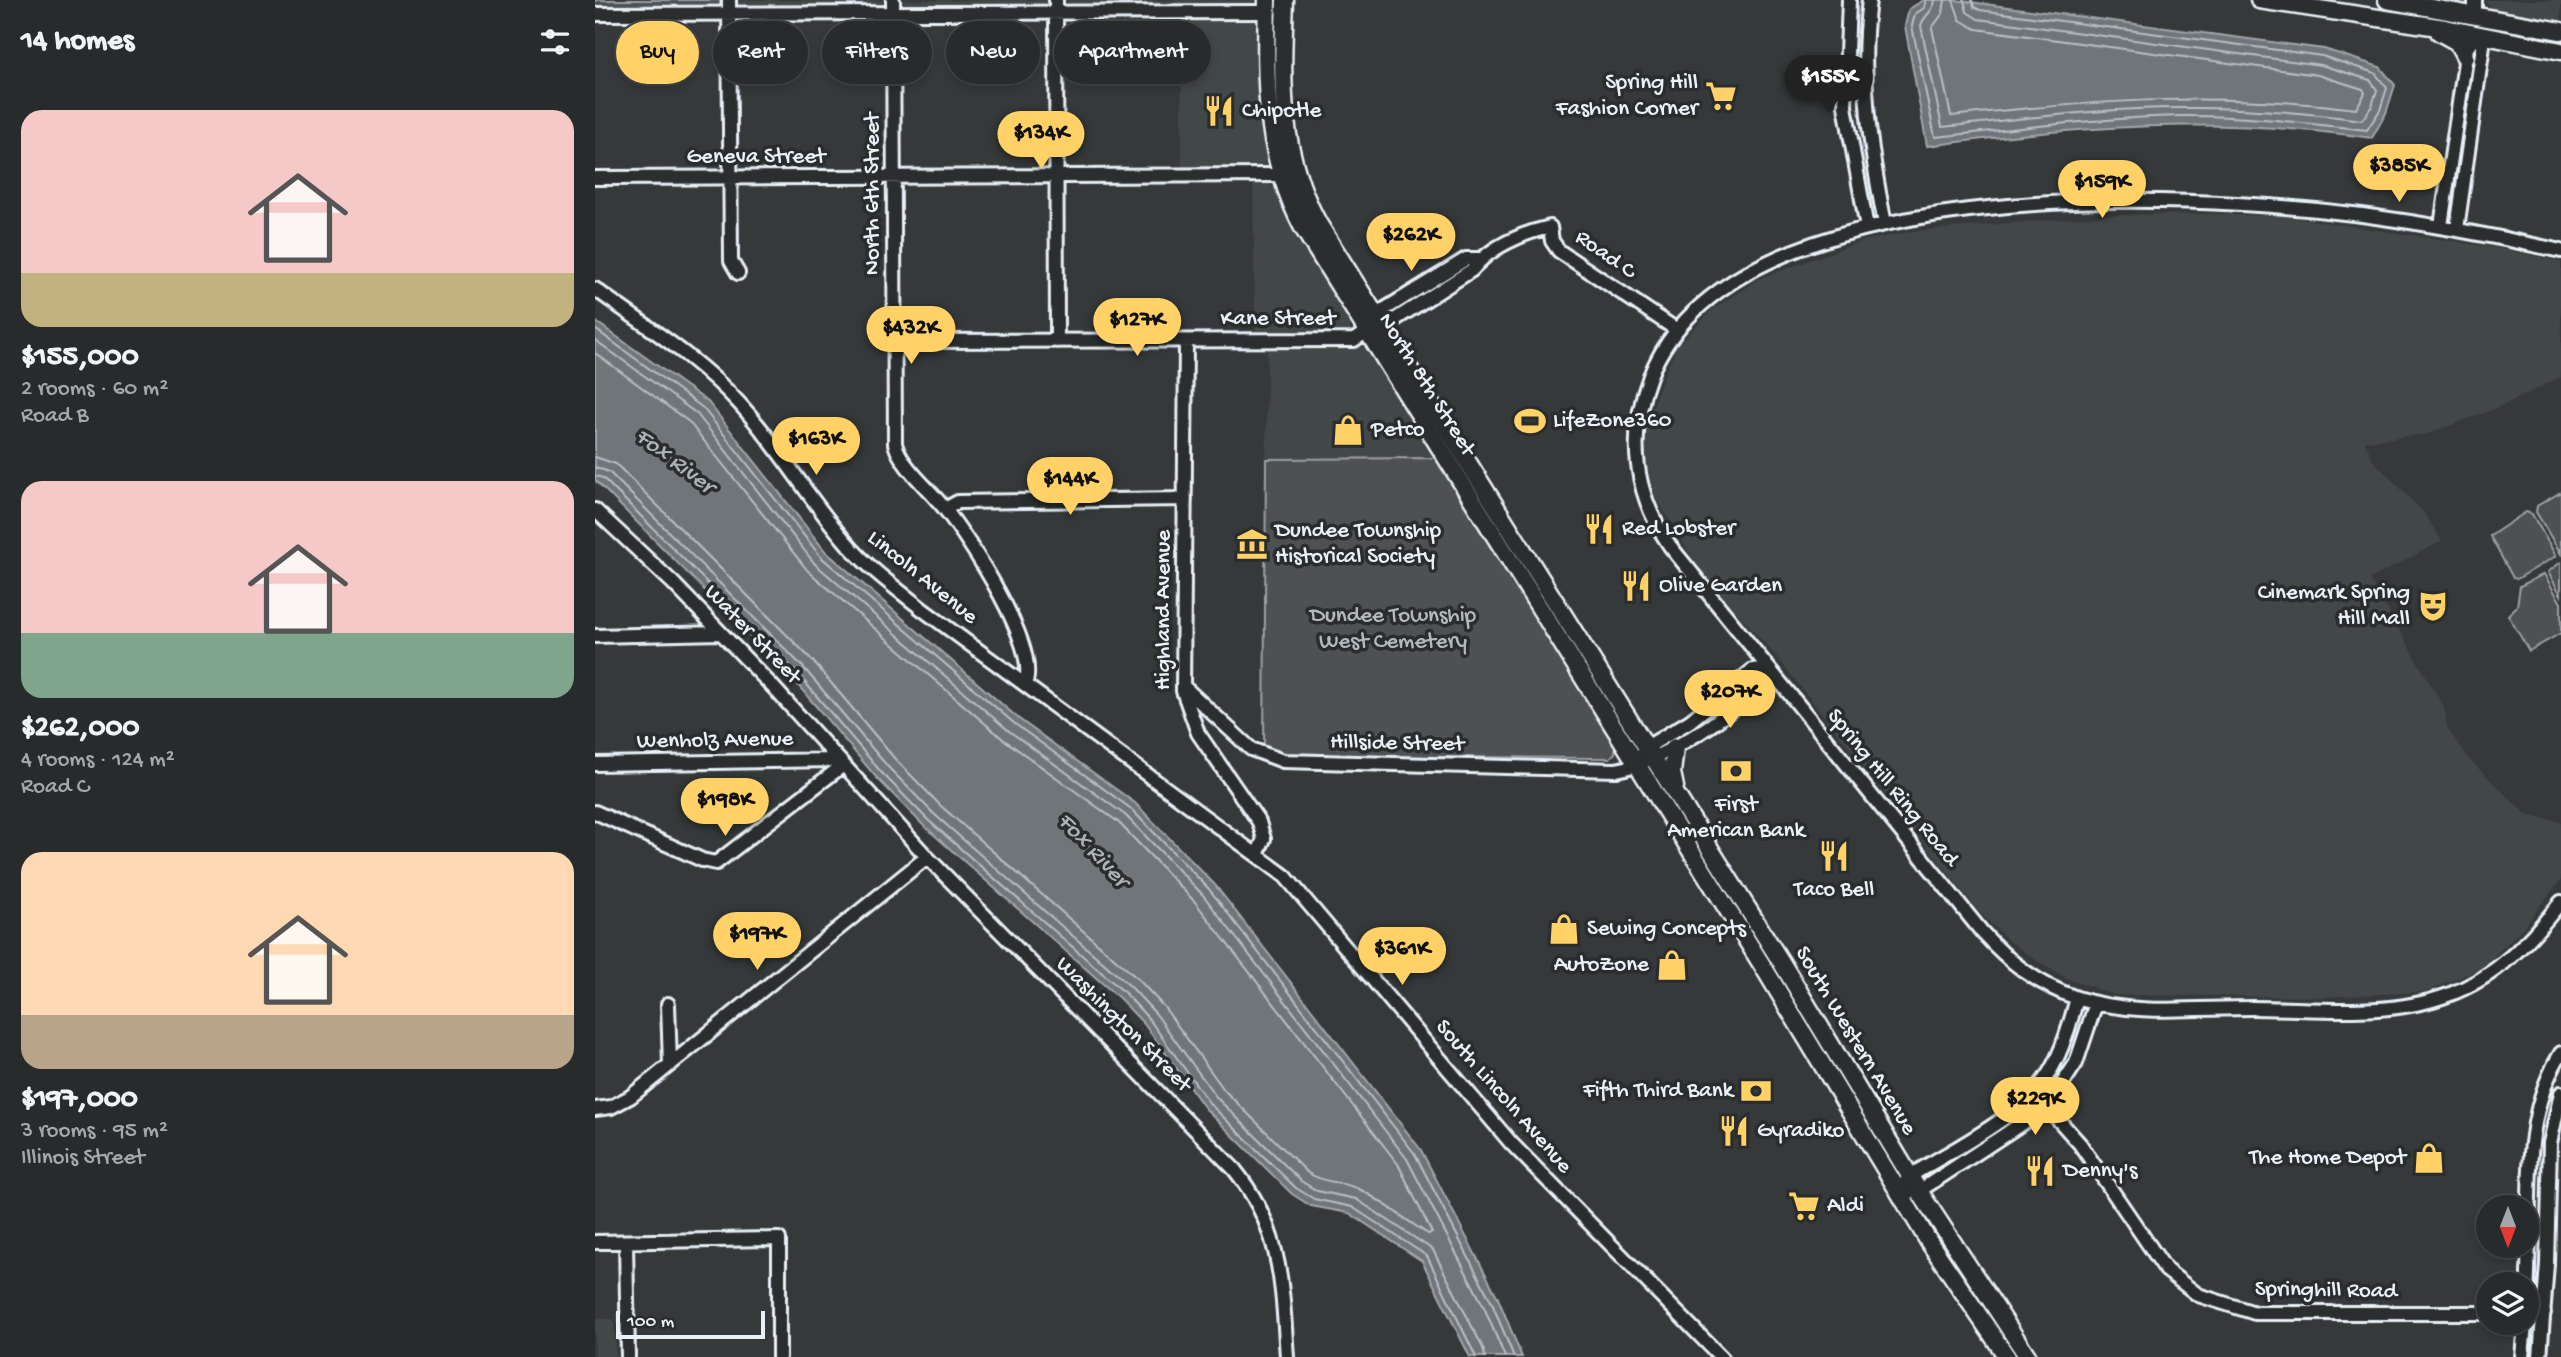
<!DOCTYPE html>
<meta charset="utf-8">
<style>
body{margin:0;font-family:"Gochi Hand",sans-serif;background:#343738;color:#f1f3f6;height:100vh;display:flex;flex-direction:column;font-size:26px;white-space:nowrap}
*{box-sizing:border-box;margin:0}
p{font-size:23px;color:#a5a7a9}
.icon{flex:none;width:38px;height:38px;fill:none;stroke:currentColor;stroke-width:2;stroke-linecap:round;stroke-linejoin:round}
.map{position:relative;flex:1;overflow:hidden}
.sheet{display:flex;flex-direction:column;background:#282b2c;width:595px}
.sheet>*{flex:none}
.hud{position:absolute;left:21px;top:21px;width:665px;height:63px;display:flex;gap:14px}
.needle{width:46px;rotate:180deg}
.fabs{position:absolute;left:1881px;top:1195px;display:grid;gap:14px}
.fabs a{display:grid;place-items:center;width:63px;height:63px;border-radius:50%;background:#282b2c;box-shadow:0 4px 10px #0003,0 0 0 2px #444748;font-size:35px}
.scale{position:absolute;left:21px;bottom:18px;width:149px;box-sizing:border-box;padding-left:7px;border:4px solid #e8f1f8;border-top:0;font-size:19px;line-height:24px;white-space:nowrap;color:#e8f1f8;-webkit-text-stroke:5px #2a2d2e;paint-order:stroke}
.price{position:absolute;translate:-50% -60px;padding:0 16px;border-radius:24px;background:#ffd166;color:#111;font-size:23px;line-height:46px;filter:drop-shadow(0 2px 4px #0008)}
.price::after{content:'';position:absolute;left:50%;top:42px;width:21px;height:16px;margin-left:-10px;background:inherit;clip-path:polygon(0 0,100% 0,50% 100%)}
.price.active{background:#222;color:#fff}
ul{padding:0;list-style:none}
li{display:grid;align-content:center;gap:14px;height:371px;padding:0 21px}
li span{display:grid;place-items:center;height:217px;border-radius:21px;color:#555}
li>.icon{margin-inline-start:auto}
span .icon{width:126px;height:126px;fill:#fffc;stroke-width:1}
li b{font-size:30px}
h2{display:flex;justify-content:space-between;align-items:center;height:84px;padding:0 21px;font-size:30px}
.pill{padding:0 24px;border-radius:32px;background:#282b2c;box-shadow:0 4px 10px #0003,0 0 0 2px #444748;font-size:24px;line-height:63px}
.pill.active{background:#ffd166;color:#111}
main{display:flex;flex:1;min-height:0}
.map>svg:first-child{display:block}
.built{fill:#424647}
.green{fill:#4d5152;stroke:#9aa1a5;stroke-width:2}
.water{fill:#707579;stroke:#a0a7ac;stroke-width:2}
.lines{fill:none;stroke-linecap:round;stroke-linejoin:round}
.shore{stroke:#b8bfc5;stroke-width:2}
.minor-casing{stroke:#e8f1f8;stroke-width:18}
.major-casing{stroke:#e8f1f8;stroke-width:21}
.minor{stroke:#2a2d2e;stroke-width:12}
.major{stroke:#2a2d2e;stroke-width:16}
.labels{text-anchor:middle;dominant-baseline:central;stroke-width:7;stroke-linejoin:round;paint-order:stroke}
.poi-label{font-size:23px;fill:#e8f1f8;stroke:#2a2d2e;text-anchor:start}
.street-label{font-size:23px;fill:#e8f1f8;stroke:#2a2d2e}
.park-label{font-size:23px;fill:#b2b9be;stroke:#2a2d2e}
.water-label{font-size:24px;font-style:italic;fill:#acb3b8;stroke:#2a2d2e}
</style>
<main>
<section class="sheet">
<h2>14 homes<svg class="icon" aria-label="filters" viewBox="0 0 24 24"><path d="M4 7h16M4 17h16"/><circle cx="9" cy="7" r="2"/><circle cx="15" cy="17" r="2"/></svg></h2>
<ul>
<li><span style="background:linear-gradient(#f6c9c9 75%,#c2b280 0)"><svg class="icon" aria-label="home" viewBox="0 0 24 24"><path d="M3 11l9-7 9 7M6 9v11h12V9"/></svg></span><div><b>$155,000</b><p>2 rooms · 60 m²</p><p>Road B</p></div></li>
<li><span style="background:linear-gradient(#f6c9c9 70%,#7fa58c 0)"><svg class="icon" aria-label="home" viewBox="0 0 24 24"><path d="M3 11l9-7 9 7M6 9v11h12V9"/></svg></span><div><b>$262,000</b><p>4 rooms · 124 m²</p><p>Road C</p></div></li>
<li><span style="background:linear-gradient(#ffd9b3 75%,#b9a48a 0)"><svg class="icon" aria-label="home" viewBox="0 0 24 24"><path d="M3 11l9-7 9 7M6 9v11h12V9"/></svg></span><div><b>$197,000</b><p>3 rooms · 95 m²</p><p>Illinois Street</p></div></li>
</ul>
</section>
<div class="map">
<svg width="1966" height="1357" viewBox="0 0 1966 1357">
<rect width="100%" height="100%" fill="#35393a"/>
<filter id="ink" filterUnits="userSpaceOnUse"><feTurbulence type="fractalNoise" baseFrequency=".0143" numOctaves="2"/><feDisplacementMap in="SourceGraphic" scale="14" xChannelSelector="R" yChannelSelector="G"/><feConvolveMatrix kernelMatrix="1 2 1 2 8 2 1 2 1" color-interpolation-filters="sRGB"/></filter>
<g filter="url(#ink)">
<path class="built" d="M 141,0 L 290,0 L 284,6 L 149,7 L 142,4 Z
M 305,0 L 454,0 L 448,5 L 370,7 L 312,6 Z
M 470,0 L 663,0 L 656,5 L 476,5 Z
M 1889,0 L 1966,0 L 1966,25 L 1899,10 Z
M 586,19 L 659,20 L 662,31 L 661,86 L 673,159 L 667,167 L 587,169 Z
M 658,182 L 673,183 L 682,190 L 708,244 L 755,318 L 755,331 L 660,334 Z
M 1609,214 L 1689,216 L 1903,248 L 1966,262 L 1966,377 L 1907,406 L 1833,434 L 1770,441 L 1777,459 L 1829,513 L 1847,541 L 1775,579 L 1849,707 L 1853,730 L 1876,761 L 1931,814 L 1966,822 L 1966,880 L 1927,929 L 1887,968 L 1830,992 L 1727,997 L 1519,995 L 1471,978 L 1442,961 L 1414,941 L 1384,912 L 1181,656 L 1107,574 L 1059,495 L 1050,459 L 1050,433 L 1062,393 L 1081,347 L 1118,309 L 1165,278 L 1268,241 L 1319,231 L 1516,215 Z
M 773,347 L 842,458 L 671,458 L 672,348 Z
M 0,1319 L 19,1319 L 21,1357 L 0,1357 Z"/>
<path class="green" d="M 0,0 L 125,0 L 125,6 L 0,7 Z
M 843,458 L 1021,746 L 1020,753 L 1015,758 L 693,756 L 669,750 L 671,459 Z
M 1966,492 L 1966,554 L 1941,512 L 1942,506 Z
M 1931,512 L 1937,514 L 1961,556 L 1922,579 L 1918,578 L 1895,536 Z
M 1966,562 L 1966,595 L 1953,572 Z
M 1949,574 L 1966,603 L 1966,633 L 1934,651 L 1913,615 L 1922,606 L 1925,586 Z"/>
<path class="water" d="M 1329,0 L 1360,0 L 1729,49 L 1785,67 L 1800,85 L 1791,113 L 1777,138 C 1628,116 1481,126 1332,146 L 1310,26 L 1314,9 Z
M 0,321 L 113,402 L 231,552 L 424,719 L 540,803 L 620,885 L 826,1150 L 903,1298 L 927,1357 L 875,1357 L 827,1261 L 754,1213 L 716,1206 L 697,1194 L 610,1108 L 549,1024 L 524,998 L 328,825 L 281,777 L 197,678 L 0,480 Z"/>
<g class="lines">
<path class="shore" d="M 1331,0 L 1329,8 L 1320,14 L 1317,26 L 1340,137 C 1422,129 1503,118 1585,116 C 1648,115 1709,123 1772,130 L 1785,110 L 1792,88 L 1780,73 L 1727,56 L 1385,10 L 1379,7 L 1377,0
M 1340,0 C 1339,13 1328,15 1326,26 L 1347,127 C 1427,119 1506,108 1586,108 C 1647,107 1707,112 1767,120 L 1777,106 L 1782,90 L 1775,80 L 1726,65 L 1383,19 L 1372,12 L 1369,0
M 1350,0 L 1348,13 L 1337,28 L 1356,116 C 1495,101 1622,91 1761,109 L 1770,93 L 1768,89 L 1723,75 L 1381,29 L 1365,20 L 1358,0
M 0,329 L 108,408 L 226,557 L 420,724 L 535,808 L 614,889 L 820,1154 L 896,1301 L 919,1357
M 0,340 L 102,414 L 220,564 L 414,731 L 530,815 L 608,895 L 812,1159 L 888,1305 L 910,1357
M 0,353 L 94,422 L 213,571 L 408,739 L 523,822 L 600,902 L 803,1164 L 837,1233 L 833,1234 C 810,1220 789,1202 766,1190 C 749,1181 730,1184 713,1173 L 630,1091 L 569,1007 L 543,979 L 346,806 L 300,759 L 216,659 L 21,464 L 0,457
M 0,467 L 14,472 L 208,667 L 293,767 L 339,814 L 536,987 L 561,1014 L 622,1098 L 706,1181 L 722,1191 L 761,1199 L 838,1250 L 888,1348 L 890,1357
M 0,476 L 8,478 L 202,673 L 286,772 L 333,820 L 530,993 L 554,1019 L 615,1104 L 701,1188 L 719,1199 L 757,1207 L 832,1256 L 881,1357"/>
<defs>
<path id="minor" d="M 134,0 L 136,261 L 143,273
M 298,0 L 300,444 C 307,468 334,488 349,508 C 373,538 446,648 430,684
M 461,0 L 462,341
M 1254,0 L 1250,106 L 1272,228
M 1274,0 C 1264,78 1275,148 1290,224
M 1880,0 L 1880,13
M 0,14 L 672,12
M 0,178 L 693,175
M 1846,226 L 1872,48 L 1882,34 L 1888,45 L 1887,53 L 1862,229
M 1966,251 C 1900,236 1834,224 1767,215 C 1587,192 1136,171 1055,376 C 1032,436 1039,494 1075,546 L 1387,932 C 1414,962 1443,985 1482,998 C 1536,1016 1601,1008 1657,1008 C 1720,1008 1792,1018 1853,995 C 1902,977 1934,942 1966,902
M 0,289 C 49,325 102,357 143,402 C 183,445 212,497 251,542 C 273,568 301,588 327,609 L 690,876 L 916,1143 L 1126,1357
M 780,329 L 790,326 L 877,270 C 894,247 928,233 955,227 L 957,241 L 964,251 L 1082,330
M 299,341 L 759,340 L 771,332 L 782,314 L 871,259 L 885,259
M 591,341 L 588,691 L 603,733 L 664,822 L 669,839 L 662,855
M 350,509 L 363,502 L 590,499
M 0,510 L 78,583 L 179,688 L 332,857 L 639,1169 C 687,1228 687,1285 692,1357
M 0,636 L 125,633
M 588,686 L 656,749 L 688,761 L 1021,770 C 1062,764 1157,707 1173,668
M 1048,752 L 1052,747 L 1095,721 L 1158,670 L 1173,668
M 0,764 L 241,760
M 0,812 L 107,860 L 121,863 L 247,766
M 73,1004 L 75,1064
M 1452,1107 L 1485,1144 L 1571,1270 L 1603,1295 L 1660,1313 L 1894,1313
M 0,1109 L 16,1107 L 35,1097 L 332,857
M 1311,1181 L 1315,1176 C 1358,1149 1426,1117 1454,1073 C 1468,1050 1475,1024 1482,998
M 1304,1193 L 1324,1191 L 1452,1107 L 1481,1063 L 1501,1003
M 0,1242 L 184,1239 L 184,1357
M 31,1242 L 33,1357
M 1932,1293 C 1938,1214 1922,1123 1966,1053
M 1932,1313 L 1949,1313
M 1927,1357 L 1930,1323
M 1945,1357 L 1952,1264 L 1955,1143 L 1966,1093"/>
<path id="major" d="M 672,0 C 670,83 669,153 708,228 L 1172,973 L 1334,1242 L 1412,1357
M 690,0 C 687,83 683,148 723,223 L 1188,965 L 1324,1191 L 1433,1357
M 1664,0 L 1850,28 L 1966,51
M 1792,0 L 1966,31
M 1844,32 L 1862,42 L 1870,57
M 1080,787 L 1077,773 L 1080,747"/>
</defs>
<use href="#minor" class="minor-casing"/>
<use href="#major" class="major-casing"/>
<use href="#minor" class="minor"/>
<use href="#major" class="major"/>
</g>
</g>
<defs>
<symbol id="supermarket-bare" viewBox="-9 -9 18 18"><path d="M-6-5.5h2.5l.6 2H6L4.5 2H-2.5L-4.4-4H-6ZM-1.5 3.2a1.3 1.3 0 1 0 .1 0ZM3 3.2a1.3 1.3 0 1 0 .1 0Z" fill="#ffd166" stroke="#2a2d2e" stroke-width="2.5" paint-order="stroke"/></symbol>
<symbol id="restaurant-bare" viewBox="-9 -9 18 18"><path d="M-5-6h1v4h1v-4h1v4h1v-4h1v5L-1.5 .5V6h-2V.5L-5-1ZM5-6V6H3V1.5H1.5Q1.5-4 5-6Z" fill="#ffd166" stroke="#2a2d2e" stroke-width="2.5" paint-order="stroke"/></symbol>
<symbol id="stadium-bare" viewBox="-9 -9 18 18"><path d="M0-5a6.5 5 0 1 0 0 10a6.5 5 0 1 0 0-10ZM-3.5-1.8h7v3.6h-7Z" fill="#ffd166" stroke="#2a2d2e" stroke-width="2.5" paint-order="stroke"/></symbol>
<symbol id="shop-bare" viewBox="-9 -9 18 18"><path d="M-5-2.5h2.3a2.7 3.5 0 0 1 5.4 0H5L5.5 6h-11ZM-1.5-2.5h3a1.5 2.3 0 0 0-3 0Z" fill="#ffd166" stroke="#2a2d2e" stroke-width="2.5" paint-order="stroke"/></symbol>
<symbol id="museum-bare" viewBox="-9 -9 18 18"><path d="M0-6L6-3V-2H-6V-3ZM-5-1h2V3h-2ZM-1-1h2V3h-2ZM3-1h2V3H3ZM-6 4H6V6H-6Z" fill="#ffd166" stroke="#2a2d2e" stroke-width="2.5" paint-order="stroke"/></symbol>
<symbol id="theatre-bare" viewBox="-9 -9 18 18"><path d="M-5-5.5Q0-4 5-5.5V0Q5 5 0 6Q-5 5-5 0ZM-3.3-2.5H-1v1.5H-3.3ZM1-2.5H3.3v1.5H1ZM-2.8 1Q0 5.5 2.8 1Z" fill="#ffd166" stroke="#2a2d2e" stroke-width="2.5" paint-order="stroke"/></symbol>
<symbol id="bank-bare" viewBox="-9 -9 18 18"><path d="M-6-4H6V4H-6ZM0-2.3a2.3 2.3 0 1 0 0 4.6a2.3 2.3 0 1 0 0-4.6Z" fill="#ffd166" stroke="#2a2d2e" stroke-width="2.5" paint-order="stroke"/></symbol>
</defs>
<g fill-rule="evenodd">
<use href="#supermarket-bare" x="1104" y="74" width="44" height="44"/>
<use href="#restaurant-bare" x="602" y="89" width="44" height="44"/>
<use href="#stadium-bare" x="913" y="399" width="44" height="44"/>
<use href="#shop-bare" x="731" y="408" width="44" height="44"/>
<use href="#restaurant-bare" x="982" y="507" width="44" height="44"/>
<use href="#museum-bare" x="635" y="522" width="44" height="44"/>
<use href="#restaurant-bare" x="1019" y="564" width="44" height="44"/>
<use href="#theatre-bare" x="1816" y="584" width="44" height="44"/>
<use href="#bank-bare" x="1119" y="749" width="44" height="44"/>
<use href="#restaurant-bare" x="1217" y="834" width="44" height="44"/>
<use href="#shop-bare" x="947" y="907" width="44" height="44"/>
<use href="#shop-bare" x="1055" y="943" width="44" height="44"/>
<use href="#bank-bare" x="1139" y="1069" width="44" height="44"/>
<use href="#restaurant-bare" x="1117" y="1109" width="44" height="44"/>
<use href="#shop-bare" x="1812" y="1136" width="44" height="44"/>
<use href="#restaurant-bare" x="1423" y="1149" width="44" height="44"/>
<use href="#supermarket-bare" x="1187" y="1184" width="44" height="44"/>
</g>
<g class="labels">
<g class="poi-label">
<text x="1103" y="83" text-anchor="end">Spring Hill<tspan x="1103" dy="26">Fashion Corner</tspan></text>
<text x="647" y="111">Chipotle</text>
<text x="958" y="421">LifeZone360</text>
<text x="776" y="430">Petco</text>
<text x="1027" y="529">Red Lobster</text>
<text x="680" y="531">Dundee Township<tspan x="680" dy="26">Historical Society</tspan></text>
<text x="1064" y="586">Olive Garden</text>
<text x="1815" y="593" text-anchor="end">Cinemark Spring<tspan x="1815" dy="26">Hill Mall</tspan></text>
<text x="1141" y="805" text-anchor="middle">First<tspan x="1141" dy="26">American Bank</tspan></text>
<text x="1239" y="890" text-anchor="middle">Taco Bell</text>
<text x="992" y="929">Sewing Concepts</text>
<text x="1054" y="965" text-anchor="end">AutoZone</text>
<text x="1138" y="1091" text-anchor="end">Fifth Third Bank</text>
<text x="1162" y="1131">Gyradiko</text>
<text x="1811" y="1158" text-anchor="end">The Home Depot</text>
<text x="1468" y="1171">Denny's</text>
<text x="1232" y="1206">Aldi</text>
</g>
<g class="street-label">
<text x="161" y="157">Geneva Street</text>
<text transform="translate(278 194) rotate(-90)">North 6th Street</text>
<text transform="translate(1010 255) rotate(35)">Road C</text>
<text x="683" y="319">Kane Street</text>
<text transform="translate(831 385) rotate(58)">North 8th Street</text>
<text transform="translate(327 578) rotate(39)">Lincoln Avenue</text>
<text transform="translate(569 610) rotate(-90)">Highland Avenue</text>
<text transform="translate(157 635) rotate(46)">Water Street</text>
<text transform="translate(120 741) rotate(-1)">Wenholz Avenue</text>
<text transform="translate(802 744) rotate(1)">Hillside Street</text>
<text transform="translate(1297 788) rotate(51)">Spring Hill Ring Road</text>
<text transform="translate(528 1025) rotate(45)">Washington Street</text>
<text transform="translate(1260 1041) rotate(59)">South Western Avenue</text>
<text transform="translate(908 1097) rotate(49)">South Lincoln Avenue</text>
<text transform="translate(1731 1291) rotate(1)">Springhill Road</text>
</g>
<g class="park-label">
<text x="798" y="616">Dundee Township<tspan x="798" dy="26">West Cemetery</tspan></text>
</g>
<g class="water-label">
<text transform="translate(79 462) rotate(37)">Fox River</text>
<text transform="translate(497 851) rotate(47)">Fox River</text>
</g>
</g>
</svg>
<div class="fabs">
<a><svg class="needle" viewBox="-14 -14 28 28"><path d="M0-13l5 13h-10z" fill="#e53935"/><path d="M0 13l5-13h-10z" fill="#a5a7a9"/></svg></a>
<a><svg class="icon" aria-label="layers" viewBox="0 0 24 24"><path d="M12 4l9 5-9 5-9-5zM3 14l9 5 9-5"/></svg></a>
</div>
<div class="scale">100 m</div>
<b class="price active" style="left:1234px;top:115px">$155K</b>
<b class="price" style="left:446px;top:171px">$134K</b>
<b class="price" style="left:1804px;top:204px">$385K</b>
<b class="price" style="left:1507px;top:220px">$159K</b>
<b class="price" style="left:816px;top:273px">$262K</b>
<b class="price" style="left:542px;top:358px">$127K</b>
<b class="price" style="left:316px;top:366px">$432K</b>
<b class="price" style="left:221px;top:477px">$163K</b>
<b class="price" style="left:475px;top:517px">$144K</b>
<b class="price" style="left:1135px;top:730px">$207K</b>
<b class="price" style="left:130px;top:838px">$198K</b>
<b class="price" style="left:162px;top:972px">$197K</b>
<b class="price" style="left:807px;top:987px">$361K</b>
<b class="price" style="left:1440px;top:1137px">$229K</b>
<div class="hud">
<a class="pill active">Buy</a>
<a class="pill">Rent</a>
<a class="pill">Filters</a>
<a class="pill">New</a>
<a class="pill">Apartment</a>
</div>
</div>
</main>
